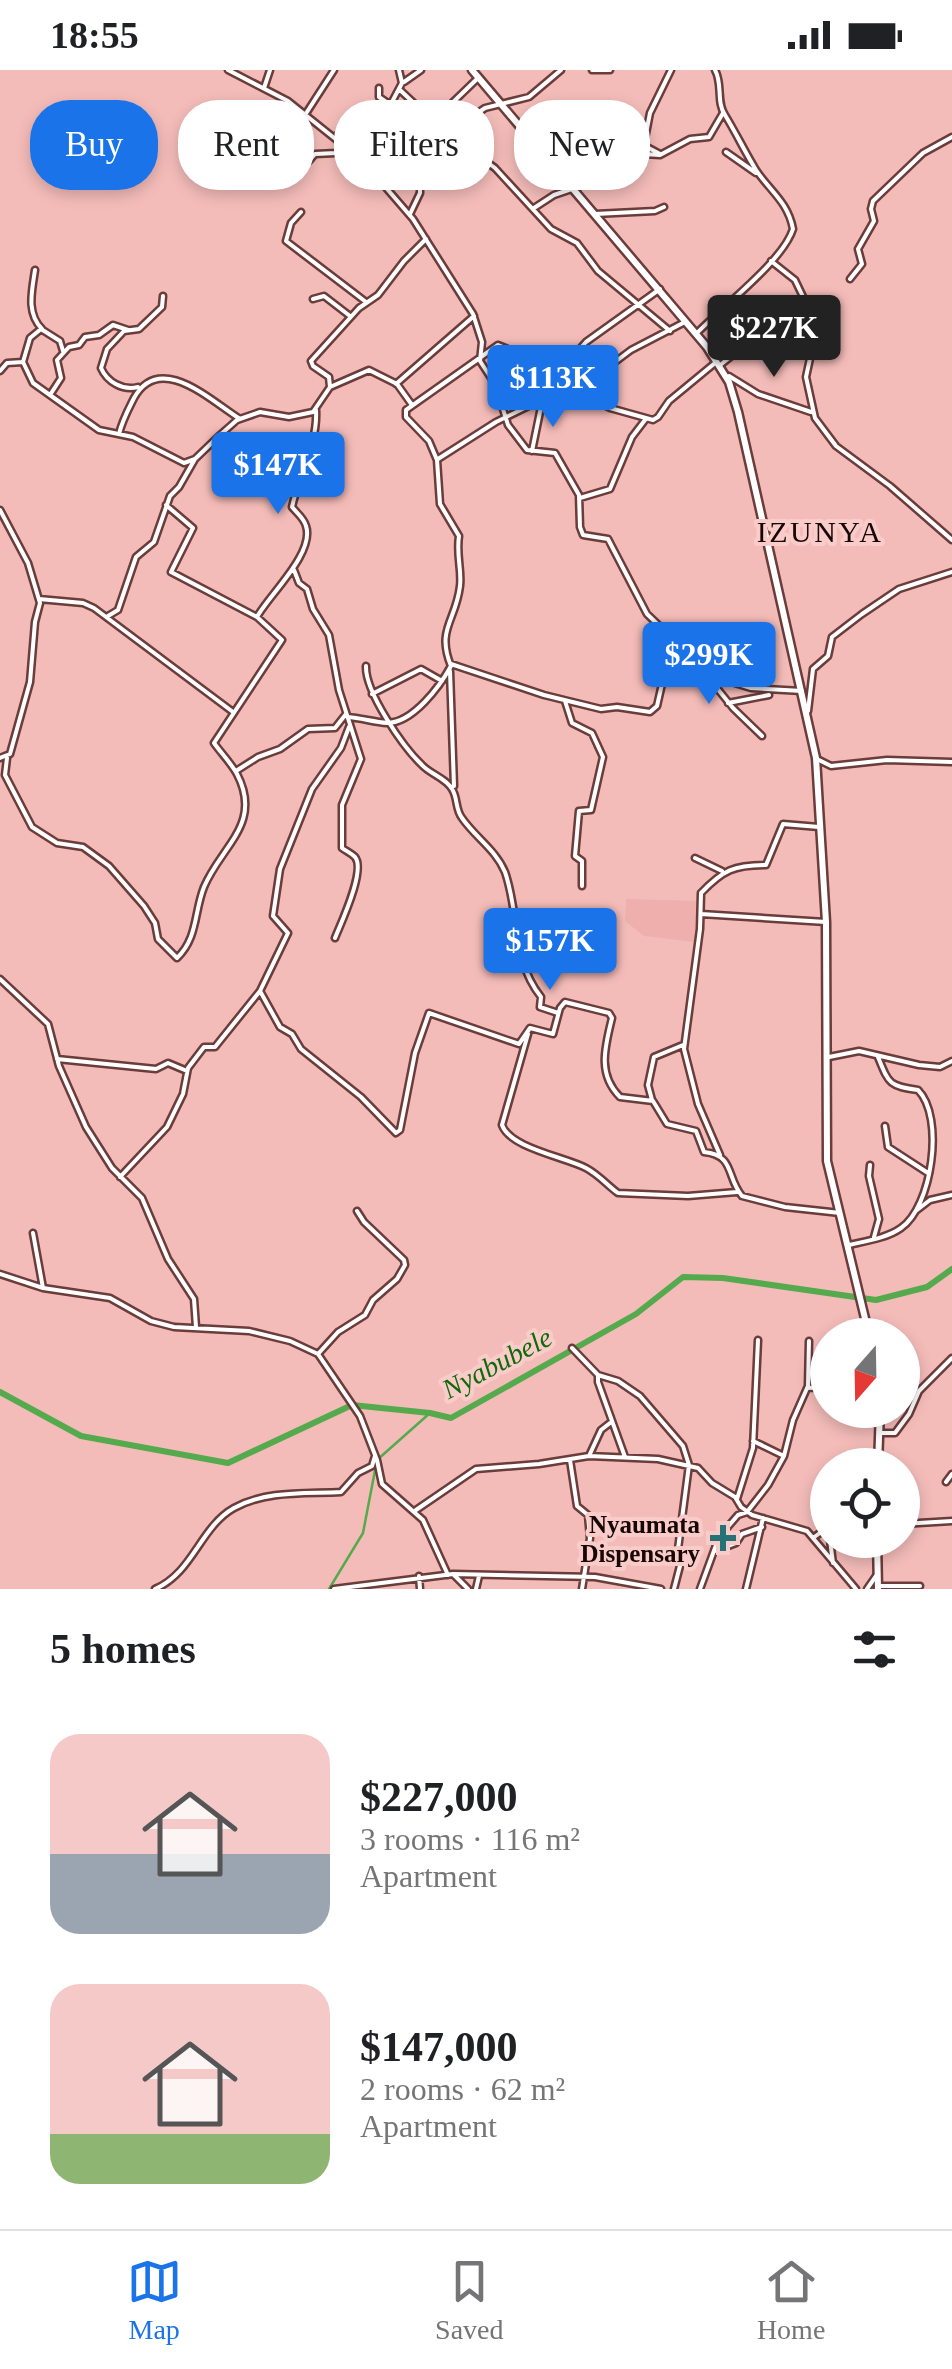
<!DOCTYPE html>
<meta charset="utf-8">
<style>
body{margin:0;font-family:"Times New Roman",serif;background:#f2f2f2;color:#202124;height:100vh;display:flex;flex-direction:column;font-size:38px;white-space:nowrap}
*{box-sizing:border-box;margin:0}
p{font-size:32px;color:#757577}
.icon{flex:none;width:55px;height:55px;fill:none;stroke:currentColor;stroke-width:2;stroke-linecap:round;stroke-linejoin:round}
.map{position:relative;height:1519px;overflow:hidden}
.sheet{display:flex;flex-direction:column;background:#fff;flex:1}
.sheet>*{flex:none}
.top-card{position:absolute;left:30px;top:30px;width:892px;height:90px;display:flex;gap:20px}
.needle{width:65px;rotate:200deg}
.buttons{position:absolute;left:810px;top:1248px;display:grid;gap:20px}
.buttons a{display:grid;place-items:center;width:110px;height:110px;border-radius:50%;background:#fff;box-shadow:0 5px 15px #0003;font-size:50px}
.price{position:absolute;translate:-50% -85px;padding:0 22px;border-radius:10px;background:#1a73e8;color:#fff;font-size:32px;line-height:65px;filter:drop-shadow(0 2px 5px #0008)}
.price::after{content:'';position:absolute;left:50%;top:60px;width:30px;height:22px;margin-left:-15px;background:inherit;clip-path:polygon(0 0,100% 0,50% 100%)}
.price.current{background:#222;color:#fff}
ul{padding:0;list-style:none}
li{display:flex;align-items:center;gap:30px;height:250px;padding:0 50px}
li span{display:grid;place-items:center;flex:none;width:280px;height:200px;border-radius:30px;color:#555}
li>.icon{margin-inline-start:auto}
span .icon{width:120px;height:120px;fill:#fffc;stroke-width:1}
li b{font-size:42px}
h2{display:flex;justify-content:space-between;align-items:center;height:120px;padding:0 50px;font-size:42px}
.pill{padding:0 35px;border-radius:40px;background:#fff;box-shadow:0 5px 15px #0003;font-size:35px;line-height:90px}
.pill.current{background:#1a73e8;color:#fff}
.status{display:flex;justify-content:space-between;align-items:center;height:70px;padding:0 50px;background:#fff;direction:ltr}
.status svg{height:28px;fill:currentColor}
.tabs{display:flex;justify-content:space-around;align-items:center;height:140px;border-top:2px solid #e0e0e0;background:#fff;font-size:28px;color:#757577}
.tabs a{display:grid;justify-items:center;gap:5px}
.tabs .current{color:#1a73e8}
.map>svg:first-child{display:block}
.built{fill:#efafac}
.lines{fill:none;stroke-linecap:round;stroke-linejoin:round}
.stream{stroke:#55aa4e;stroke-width:2.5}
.river{stroke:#55aa4e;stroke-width:6}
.street-casing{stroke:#6a3c3a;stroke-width:9}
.secondary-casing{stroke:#6a3c3a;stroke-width:11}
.street{stroke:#fff;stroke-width:4}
.secondary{stroke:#fff;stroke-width:6}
.poi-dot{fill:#277277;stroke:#faccc9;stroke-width:4}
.labels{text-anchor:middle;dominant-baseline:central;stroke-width:8;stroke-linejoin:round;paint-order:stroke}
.poi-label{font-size:25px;font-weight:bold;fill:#180707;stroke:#faccc9;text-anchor:end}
.water-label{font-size:28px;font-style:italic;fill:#106a0b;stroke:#faccc9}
.quarter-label{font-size:30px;letter-spacing:2.5px;fill:#180707;stroke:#faccc9}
</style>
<div class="status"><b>18:55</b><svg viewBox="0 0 49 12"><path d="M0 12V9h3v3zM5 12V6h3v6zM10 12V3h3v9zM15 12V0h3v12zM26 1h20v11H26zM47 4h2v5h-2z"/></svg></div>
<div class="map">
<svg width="952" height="1519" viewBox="0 0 952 1519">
<rect width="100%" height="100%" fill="#f4bcb9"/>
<path class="built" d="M 626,829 L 697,831 L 695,872 L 644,866 L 625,851 Z"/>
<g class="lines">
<path class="stream" d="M 329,1519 L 363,1463 L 377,1390 L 430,1343"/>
<path class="river" d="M 0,1322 L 81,1366 L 228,1393 L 352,1335 L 430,1343 L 451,1348 L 636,1244 L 683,1207 L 723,1208 L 876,1230 L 927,1217 L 952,1199"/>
<defs>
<path id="street" d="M 228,0 L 288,31 L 363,91 L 413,149 L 473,244 L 482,272 L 480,291 L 495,314 L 508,355 L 527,380 L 555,383 L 579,425 L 580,457 L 583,465 L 608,469 L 647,544 L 703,598 L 725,610 L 751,618 L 802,621
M 592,0 L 610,0
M 404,12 L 421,0
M 264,18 L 270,0
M 379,18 L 379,27 L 392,36
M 400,20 L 417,36 L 420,58 L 420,123 L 410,144
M 288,31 C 264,57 270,87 308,92 L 315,84 L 336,83 L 344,73
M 418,41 L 427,42 L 444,55 L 465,76 L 495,98 L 551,159 L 577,173 L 598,201 L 670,261
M 305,45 L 334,0
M 444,55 L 448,37 L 478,8
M 451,61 L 485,38 L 529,27 L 561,0
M 337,65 L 355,58 L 366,59
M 348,74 L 360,68 L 369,55 L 383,49 L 402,13 L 399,0
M 643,75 L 660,84
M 726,82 L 756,103
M 642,84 L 650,43 L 671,0
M 382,114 L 398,97 L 419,90
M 534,138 L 554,125 L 592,112 L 634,105 L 643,84 L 660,85 L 690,69 L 709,67 L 723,43
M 301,142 L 291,153 L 286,171 L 366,232
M 595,144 L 655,141 L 664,137
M 771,191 L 795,210 L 817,256 L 806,307 L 815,348 L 836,376 L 890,416 L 952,470
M 35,200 C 32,221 26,243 42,259
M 850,209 L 862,194 L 858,179 L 874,151 L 871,139 L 873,131 L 923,83 L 952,67
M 313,229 L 324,226 L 350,246
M 696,264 C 722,237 783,191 793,159 C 788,132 770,121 756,100 C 745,82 736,63 725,45 C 716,32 723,14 715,0
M 23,292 L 33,313 L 99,360 L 133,367 L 184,393 L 195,389
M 719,296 L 749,272 L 809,283
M 570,298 L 588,294
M 0,301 L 7,293 L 23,292 L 30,268 L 41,259 L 60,271 L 63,281
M 729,306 L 758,324 L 811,342
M 561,313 L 610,338 L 653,350 L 658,347 L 669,331 L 715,293
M 396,314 L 474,246
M 138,317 C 123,321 107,312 101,298 L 107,279 L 124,261 L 139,259 L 162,237 L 163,226
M 330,317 L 329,307 L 313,296 L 311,291 L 359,238 L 378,225 L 404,191 L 426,169
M 50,325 L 61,308 L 57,290 L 69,277 L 79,275 L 85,267 L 99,265 L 113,255 L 128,260
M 119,364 C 122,351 128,340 134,328 C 160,281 211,331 240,349
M 532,381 L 542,332
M 438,389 L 496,352 L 545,328 L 561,313 L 576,283 L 586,272 L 660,219
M 580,428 L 610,419 L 632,367 L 645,350
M 0,440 L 28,493 L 40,533 L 35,552 L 30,612 L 10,684 L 0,688
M 294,500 L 299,513 L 307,519 L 313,539 L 329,565 L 339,620 L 361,689 L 342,735 L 342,778 C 346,781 351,783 355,787 C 366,800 341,853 335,868
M 39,529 L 83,533 L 94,538 L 233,642
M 108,546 L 118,540 L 136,487 L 154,472 L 170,426 L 179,417 L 195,389 L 220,365 L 237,350 L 260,342 L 289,347 L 313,342 L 330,317 L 369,300 L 397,314 L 412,335
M 257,547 C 269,525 315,483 306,456 C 304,448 297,443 292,437 C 299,404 318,374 316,340
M 666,592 L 696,600 L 708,607 L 733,638 L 762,666
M 451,594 L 544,625 L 601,639 L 617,637 L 650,642 L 657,636 L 672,570
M 366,596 C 365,622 403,677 422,695 C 430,704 446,708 452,719 C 458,728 455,739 462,748 C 475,767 496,780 505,802 C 520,845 511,889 541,927 L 540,937 L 558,943
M 450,601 L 454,716
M 372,624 L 421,599 L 442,611
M 565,631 L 572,653 L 592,663 L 603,687 L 591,740 L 579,741 L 575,786 L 582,791 L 582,816
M 728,633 L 769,625
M 808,641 L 813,599 L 828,586 L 832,567 L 862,544 L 899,519 L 952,502
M 348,647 C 361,648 374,652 387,653 C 413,653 440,616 451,596 C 436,559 456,551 460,516 C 462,500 456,485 459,466 L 440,434 L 437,390 L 429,371 L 406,347 L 406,340 L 498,275 L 532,289 L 566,284 L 601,297 L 611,295 L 631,280 L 683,253
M 7,688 L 5,705 L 32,757 L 57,773 L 83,777 L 109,796 L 144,836 L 155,853 L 158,869 L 177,888 C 198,868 194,842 204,817 C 221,776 263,754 237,704 C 231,693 221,683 214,673 L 282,570 L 257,547 L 171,502 L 193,458 L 166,435
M 819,690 L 831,696 L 887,690 L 952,692
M 236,701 L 258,687 L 280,679 L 308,659 L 335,658 L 346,644
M 695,788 L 722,801
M 701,844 L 826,852
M 0,909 L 48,954 L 59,996 L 86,1057 L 112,1098 L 142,1128 L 168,1189 L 194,1229 L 196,1257
M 260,921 L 280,957 L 292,964 L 301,979 L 361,1027 L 396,1063 L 400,1060 L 415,983 L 429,943 L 519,974 L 530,958 L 553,964 L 560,938 L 565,932 L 609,943 L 612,948 C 605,977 597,1004 620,1027 L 653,1031 L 667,1054 L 696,1061 L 704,1082 C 735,1085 726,1107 742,1126 L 785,1137 L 840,1143
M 528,964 L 502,1055 C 510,1078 565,1087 586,1098 C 599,1105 607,1115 618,1123 L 688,1126 L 737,1122
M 829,987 L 859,981 L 919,995 L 940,997 L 952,991
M 57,989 L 156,999 L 168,993 L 187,1001
M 652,1030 L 648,1015 L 654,987 L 683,975
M 885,1056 L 888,1077 L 928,1103
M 720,1085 L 698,1034 L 684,979 L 700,859 L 701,823 C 723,800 734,795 766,795 L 783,754 L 819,757
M 870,1095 L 869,1106 L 879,1149 L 874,1167
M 120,1107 L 167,1057 L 183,1024 L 188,998 L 204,977 L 215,977 L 219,972 L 260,921 L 288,863 L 273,846 L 280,799 L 312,719 L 341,678 L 349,657
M 917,1140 L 930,1130 L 952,1125
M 33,1163 L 43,1218
M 849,1175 C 866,1171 887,1168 901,1158 C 932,1137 945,1047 918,1020 C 889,1016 889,1014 878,987
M 0,1204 L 43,1218 L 110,1228 L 151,1251 L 174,1257 L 249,1261 L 290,1271 L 318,1284 L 360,1346 L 377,1390 L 382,1414 L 423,1450 L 448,1505
M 572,1278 L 598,1305 L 618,1311 L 640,1326 L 683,1376 L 689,1395 L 678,1479 L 681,1492 L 674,1519
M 318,1284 L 338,1262 L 365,1245 L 373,1230 L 397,1209 L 405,1195 L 404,1190 L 364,1152 L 357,1141
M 598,1305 L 598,1312 L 625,1387
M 807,1318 L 828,1317
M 881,1363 L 895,1363 L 909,1344 L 919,1321 L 952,1288
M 753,1371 L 784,1386
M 589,1386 L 601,1360 L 610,1353
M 570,1390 L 577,1436 L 588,1445 L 590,1468 L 582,1519
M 946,1412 L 952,1404
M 737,1429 L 753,1378 L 758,1270
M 416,1440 L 476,1399 L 539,1394 L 589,1386 L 658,1389 L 698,1398 L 712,1413 L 735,1427 L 741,1437 L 752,1445 L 807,1461 L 856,1519
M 902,1454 L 952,1451
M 813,1468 L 828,1457
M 830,1470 L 833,1493
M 715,1481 L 736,1473 L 742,1464 L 762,1457
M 453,1504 L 468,1519
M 419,1506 L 420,1519
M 878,1516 L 920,1516
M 155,1519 C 193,1503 200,1457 234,1438 C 267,1420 306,1424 341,1422 L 358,1403 L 372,1396 L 375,1386
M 334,1519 L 453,1504 L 595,1507 L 661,1519
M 476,1519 L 479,1506
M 700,1519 L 719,1467 L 738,1445 L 747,1442 L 768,1415 L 784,1386 L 793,1350 L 808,1316 L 809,1271
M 746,1519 L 763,1448
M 867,1519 L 876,1506"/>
<path id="secondary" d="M 472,0 L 707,277 L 729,312 L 738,342 L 816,688 L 826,852 L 827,1091 L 869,1265
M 878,1395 L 880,1340
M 877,1470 L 878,1519"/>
</defs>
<use href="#street" class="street-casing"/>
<use href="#secondary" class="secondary-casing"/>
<use href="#street" class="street"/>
<use href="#secondary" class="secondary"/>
</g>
<path class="poi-dot" d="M718 1453h10v10h10v10h-10v10h-10v-10h-10v-10h10z"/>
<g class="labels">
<g class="poi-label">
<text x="700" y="1454">Nyaumata<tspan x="700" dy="29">Dispensary</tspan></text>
</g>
<g class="water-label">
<text transform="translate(497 1293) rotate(-28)">Nyabubele</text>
</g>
<g class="quarter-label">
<text x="820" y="461">IZUNYA</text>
</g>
</g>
</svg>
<div class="buttons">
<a><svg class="needle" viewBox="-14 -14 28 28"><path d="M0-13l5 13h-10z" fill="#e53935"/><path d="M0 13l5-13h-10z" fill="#757577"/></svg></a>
<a><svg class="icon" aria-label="locate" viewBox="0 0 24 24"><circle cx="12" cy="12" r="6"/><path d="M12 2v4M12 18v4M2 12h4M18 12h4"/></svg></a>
</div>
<b class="price current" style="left:774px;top:310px">$227K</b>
<b class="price" style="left:553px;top:360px">$113K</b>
<b class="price" style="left:278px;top:447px">$147K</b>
<b class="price" style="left:709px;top:637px">$299K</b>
<b class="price" style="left:550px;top:923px">$157K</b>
<div class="top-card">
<a class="pill current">Buy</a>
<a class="pill">Rent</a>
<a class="pill">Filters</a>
<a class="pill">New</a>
</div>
</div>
<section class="sheet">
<h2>5 homes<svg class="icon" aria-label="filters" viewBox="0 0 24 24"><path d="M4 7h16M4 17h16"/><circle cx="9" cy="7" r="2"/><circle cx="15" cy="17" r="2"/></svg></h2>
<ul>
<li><span style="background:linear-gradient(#f6c9c9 60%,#9aa5b1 0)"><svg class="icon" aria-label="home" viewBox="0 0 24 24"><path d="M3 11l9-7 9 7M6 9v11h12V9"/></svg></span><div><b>$227,000</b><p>3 rooms · 116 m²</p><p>Apartment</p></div></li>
<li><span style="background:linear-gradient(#f6c9c9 75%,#8fb573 0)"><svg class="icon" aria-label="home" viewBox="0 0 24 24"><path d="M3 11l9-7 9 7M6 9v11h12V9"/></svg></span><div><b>$147,000</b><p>2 rooms · 62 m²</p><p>Apartment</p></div></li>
</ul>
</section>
<nav class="tabs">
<a class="current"><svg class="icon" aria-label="map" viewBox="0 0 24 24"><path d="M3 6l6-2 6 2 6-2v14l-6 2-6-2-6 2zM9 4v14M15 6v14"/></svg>Map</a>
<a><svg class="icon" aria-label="saved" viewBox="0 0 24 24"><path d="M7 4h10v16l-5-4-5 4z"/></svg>Saved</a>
<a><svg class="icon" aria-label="home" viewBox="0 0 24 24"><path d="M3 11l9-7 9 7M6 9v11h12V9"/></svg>Home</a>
</nav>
